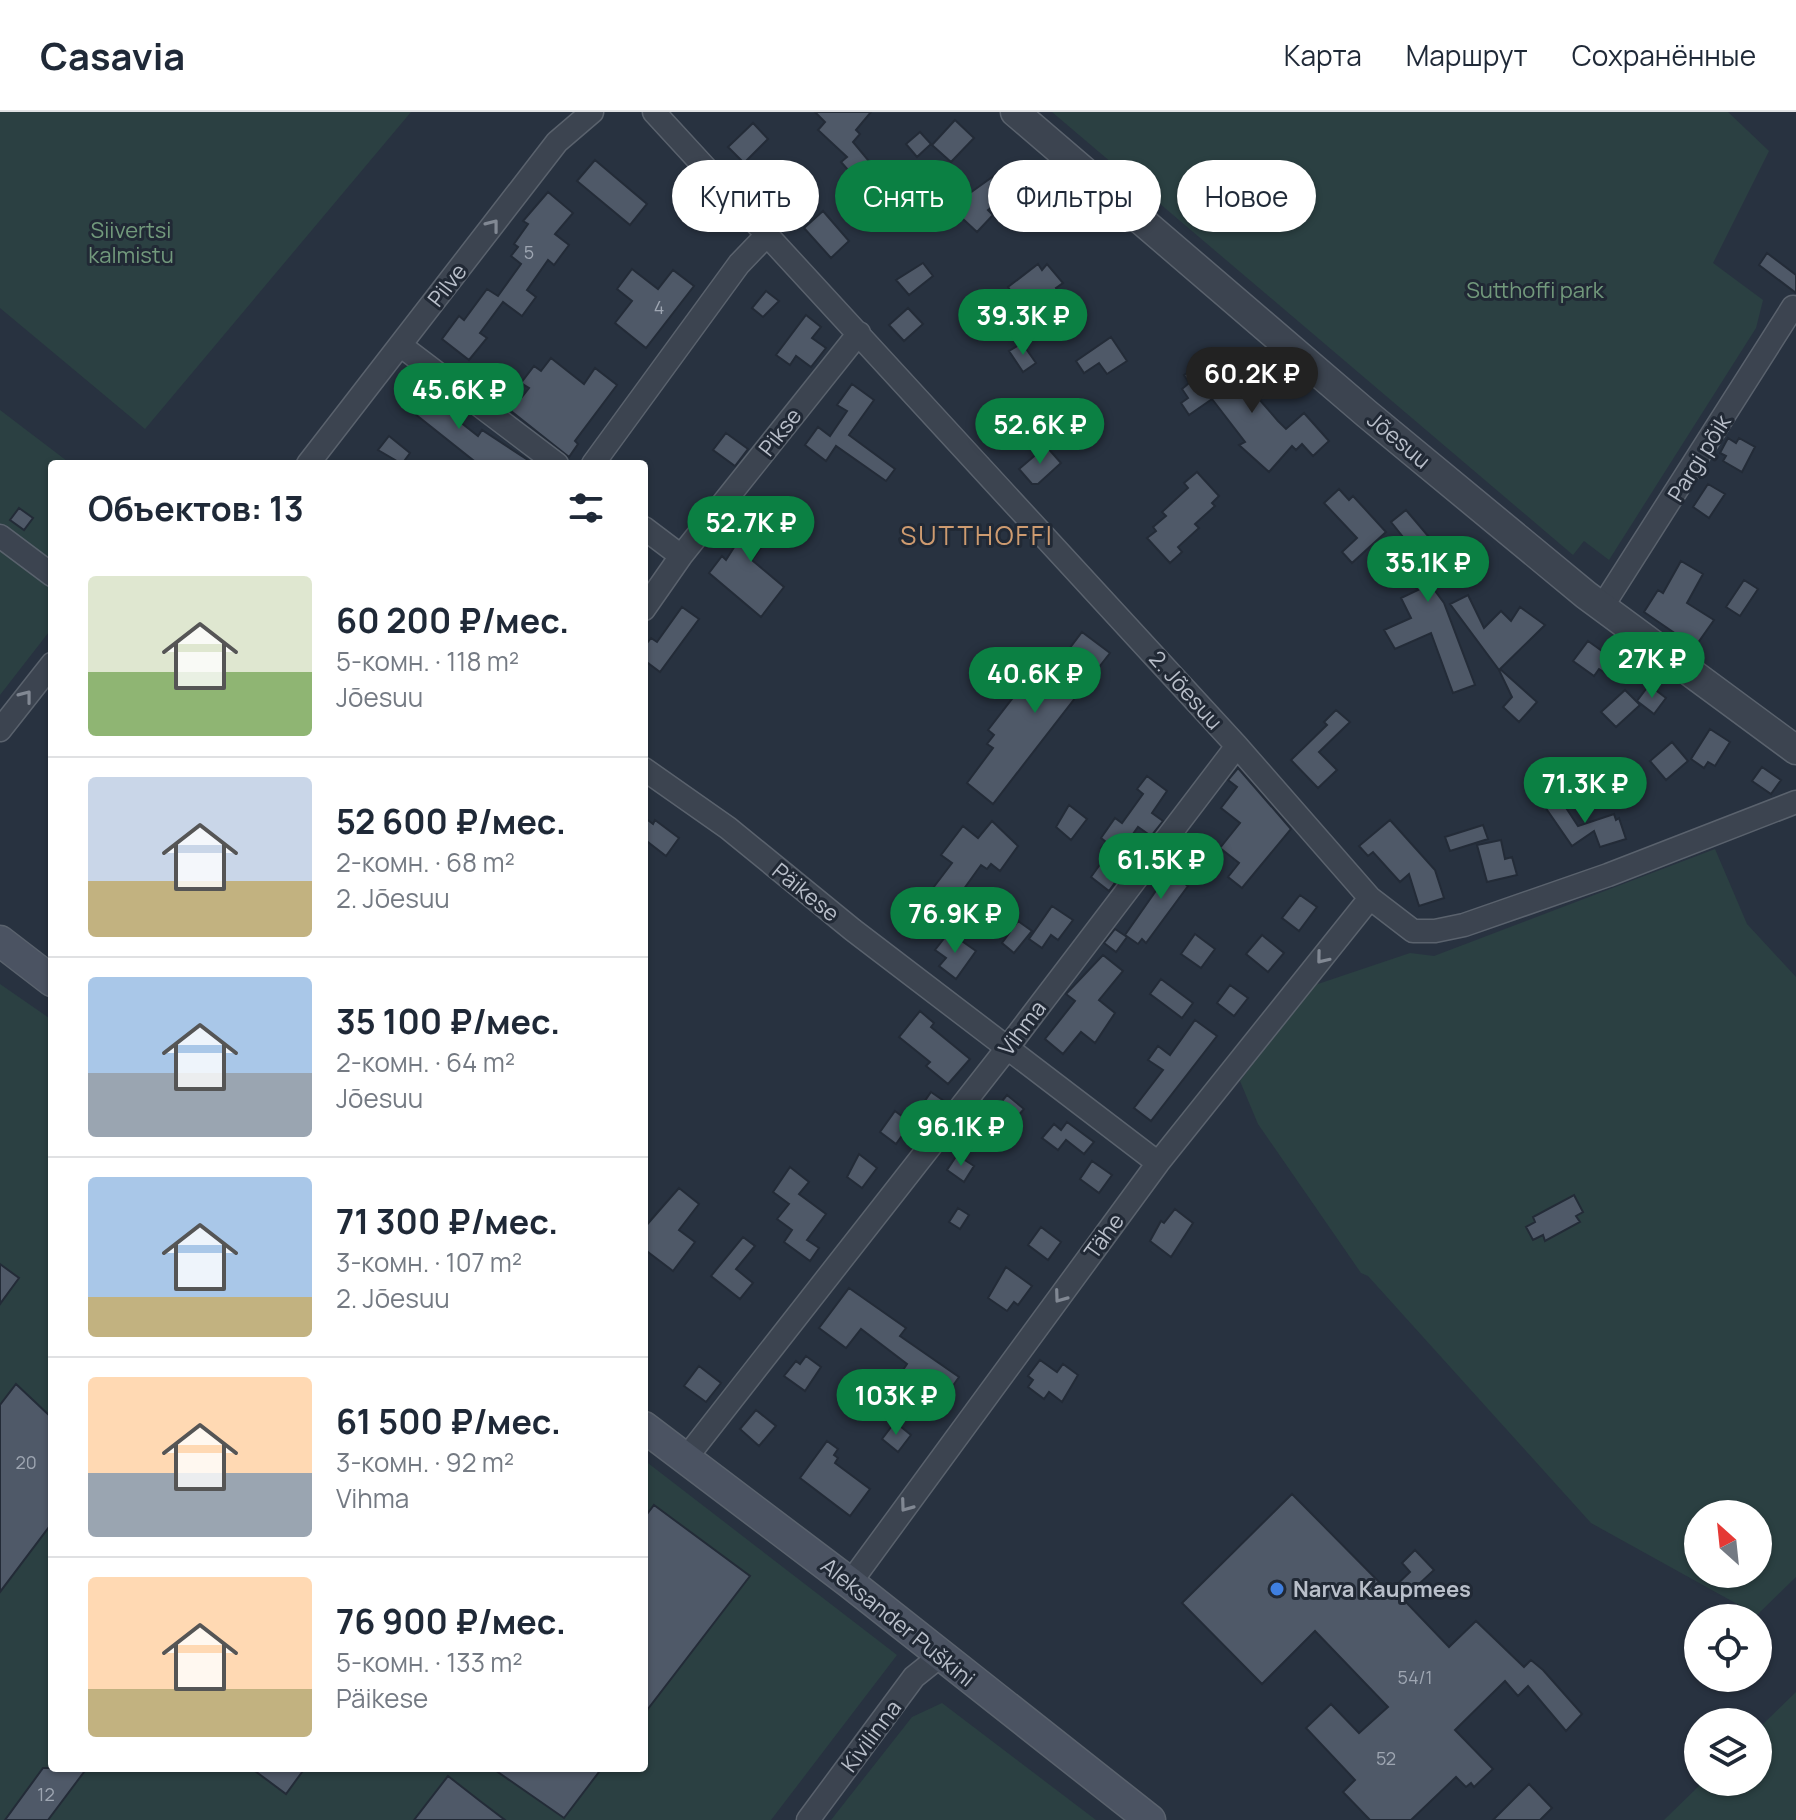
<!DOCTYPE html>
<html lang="ru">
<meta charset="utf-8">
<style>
body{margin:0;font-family:Manrope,sans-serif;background:#f6f6f7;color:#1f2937;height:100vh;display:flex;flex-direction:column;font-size:30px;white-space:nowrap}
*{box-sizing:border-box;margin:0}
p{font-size:26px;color:#747a83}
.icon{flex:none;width:44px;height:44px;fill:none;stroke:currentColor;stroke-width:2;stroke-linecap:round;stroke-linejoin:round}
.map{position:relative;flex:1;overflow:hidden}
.details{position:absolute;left:48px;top:348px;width:600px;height:1312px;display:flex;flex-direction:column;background:#fff;border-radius:8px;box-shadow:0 2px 6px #0004}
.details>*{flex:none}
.guide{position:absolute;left:672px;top:48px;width:760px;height:72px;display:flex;gap:16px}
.needle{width:52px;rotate:333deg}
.fabs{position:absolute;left:1684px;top:1388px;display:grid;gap:16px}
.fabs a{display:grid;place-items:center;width:88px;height:88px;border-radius:50%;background:#fff;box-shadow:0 2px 6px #0004;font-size:40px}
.price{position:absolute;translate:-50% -68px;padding:0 18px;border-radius:28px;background:#0b8043;color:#fff;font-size:26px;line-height:52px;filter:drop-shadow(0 2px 4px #0008)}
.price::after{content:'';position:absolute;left:50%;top:48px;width:24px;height:18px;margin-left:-12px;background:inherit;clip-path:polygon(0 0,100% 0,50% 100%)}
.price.current{background:#222;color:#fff}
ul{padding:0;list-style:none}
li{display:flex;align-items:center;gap:24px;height:200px;padding:0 40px}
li+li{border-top:2px solid #e0e1e3}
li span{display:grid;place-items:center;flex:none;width:224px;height:160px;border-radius:8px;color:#555}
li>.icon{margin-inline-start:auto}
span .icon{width:96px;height:96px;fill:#fffc;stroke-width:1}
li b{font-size:34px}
h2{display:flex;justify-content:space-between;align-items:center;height:96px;padding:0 40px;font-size:34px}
.tag{padding:0 28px;border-radius:36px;background:#fff;box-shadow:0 2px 6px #0004;font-size:28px;line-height:72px}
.tag.current{background:#0b8043;color:#fff}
header{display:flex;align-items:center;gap:48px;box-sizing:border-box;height:112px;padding:0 40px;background:#fff;border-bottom:2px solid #e0e1e3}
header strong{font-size:38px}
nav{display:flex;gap:44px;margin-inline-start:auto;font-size:28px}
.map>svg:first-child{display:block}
.green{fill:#2b4042;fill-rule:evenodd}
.building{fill:#4f5968;stroke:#232b37;stroke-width:2}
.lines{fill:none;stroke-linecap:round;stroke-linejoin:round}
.minor-casing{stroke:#5a626d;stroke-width:25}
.tertiary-casing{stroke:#5a626d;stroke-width:31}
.secondary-casing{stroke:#5a626d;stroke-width:33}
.minor{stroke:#3c4450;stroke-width:22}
.tertiary{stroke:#3c4450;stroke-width:28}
.secondary{stroke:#4b5362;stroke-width:30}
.oneway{stroke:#818893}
.shop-dot{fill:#3f7fe0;stroke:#212935;stroke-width:3}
.labels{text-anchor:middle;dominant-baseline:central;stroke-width:6;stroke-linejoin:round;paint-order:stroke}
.number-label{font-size:18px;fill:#9ea6b2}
.park-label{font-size:22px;fill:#72997c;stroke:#212935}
.street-label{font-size:22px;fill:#b9bfca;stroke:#212935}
.poi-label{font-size:22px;font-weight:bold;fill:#b9bfca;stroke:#212935;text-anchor:start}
.quarter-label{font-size:26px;letter-spacing:2px;fill:#ce9b70;stroke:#212935}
</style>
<header>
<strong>Casavia</strong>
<nav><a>Карта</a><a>Маршрут</a><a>Сохранённые</a></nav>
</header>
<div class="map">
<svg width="1796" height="1708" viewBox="0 0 1796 1708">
<rect width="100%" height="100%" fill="#283240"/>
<path class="green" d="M 0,0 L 411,0 L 145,317 L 0,196 Z
M 1052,0 L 1728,0 L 1769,39 L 1713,151 L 1763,188 L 1756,216 L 1609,448 L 1584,429 L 1573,443 Z
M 0,298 L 71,352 L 52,352 L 52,516 L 0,583 Z
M 1715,737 L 1747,812 L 1796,865 L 1796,1465 L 1757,1503 L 1591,1411 L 1368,1164 L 1361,1161 L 1258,1012 L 1240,969 L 1312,874 L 1410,841 L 1434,844 ZM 1698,1402 L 1758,1402 L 1758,1462 L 1698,1462 Z
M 0,872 L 52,908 L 52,1656 L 644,1656 L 644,1348 L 897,1543 L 771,1708 L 0,1708 Z
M 1796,1580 L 1796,1708 L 1664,1708 L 1703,1670 L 1758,1670 L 1758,1617 Z
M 942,1591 L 1096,1708 L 831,1708 L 912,1605 Z"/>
<path class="building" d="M 815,0 L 871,0 L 856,18 L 860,22 L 853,30 L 883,66 L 880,70 L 887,78 L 875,89 L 841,50 L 847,45 L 818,18 L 825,10 Z
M 955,8 L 974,26 L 951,50 L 932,33 Z
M 753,11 L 768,27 L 744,51 L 728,35 Z
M 920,20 L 931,32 L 917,45 L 906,32 Z
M 595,48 L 647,92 L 630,113 L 577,69 Z
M 1002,58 L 1016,77 L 988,98 L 993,103 L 977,120 L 949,94 L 965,76 L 970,81 Z
M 782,63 L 797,78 L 782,91 L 768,76 Z
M 914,78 L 931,96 L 916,110 L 900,92 Z
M 548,80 L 573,101 L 555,122 L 569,133 L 554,153 L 548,148 L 527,178 L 536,185 L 522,204 L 503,190 L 480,221 L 487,226 L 469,248 L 442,227 L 459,204 L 464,208 L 487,177 L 498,184 L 521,152 L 511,144 L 518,135 L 514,132 L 528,112 L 523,109 Z
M 823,99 L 849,129 L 831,146 L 804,116 Z
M 1767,141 L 1796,163 L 1796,181 L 1759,153 Z
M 923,151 L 933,164 L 909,183 L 896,168 Z
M 1038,152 L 1042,158 L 1047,152 L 1063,171 L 1056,176 L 1070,197 L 1063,203 L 1071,211 L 1056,224 L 1048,215 L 1028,230 L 1000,195 L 1012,181 L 1008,175 Z
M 632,157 L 658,177 L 673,158 L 694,174 L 646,236 L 615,211 L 632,189 L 617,177 Z
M 766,179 L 779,189 L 763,205 L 752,196 Z
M 908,196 L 923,212 L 904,229 L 889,213 Z
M 806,203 L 821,215 L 812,226 L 826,236 L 811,255 L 796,244 L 790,253 L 776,243 Z
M 1111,225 L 1127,249 L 1107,262 L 1099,251 L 1084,261 L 1076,249 Z
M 1022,231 L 1036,251 L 1023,260 L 1009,239 Z
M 551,246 L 584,272 L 595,256 L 617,273 L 575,329 L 578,332 L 569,345 L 511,299 L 529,276 L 521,271 L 534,254 L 541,259 Z
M 1202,251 L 1216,271 L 1221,267 L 1228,277 L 1256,253 L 1274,274 L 1259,287 L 1278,309 L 1286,317 L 1304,301 L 1329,329 L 1313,344 L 1302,332 L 1296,338 L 1292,334 L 1269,360 L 1239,333 L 1245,330 L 1212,287 L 1189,303 L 1181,291 L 1188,286 L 1182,277 L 1189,271 L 1184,263 Z
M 417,269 L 435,282 L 431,287 L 478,324 L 482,318 L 534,352 L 478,352 L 400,290 Z
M 852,272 L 874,288 L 849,323 L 895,357 L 886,369 L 836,334 L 826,349 L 805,333 L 818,315 L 830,324 L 847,299 L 837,293 Z
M 1008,291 L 1025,310 L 999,332 L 982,313 Z
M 726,321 L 748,337 L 735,354 L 713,338 Z
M 389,324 L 410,341 L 402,352 L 378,338 Z
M 1728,326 L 1736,331 L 1739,326 L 1755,335 L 1742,360 L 1723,349 L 1726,344 L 1720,341 Z
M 1046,334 L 1061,351 L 1038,372 L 1032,372 L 1019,357 Z
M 1197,360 L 1219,384 L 1212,391 L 1215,394 L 1195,412 L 1199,416 L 1178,435 L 1182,440 L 1170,451 L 1147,426 L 1156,419 L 1153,415 L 1166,404 L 1162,400 L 1188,376 L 1184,371 Z
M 1708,372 L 1725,382 L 1709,406 L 1693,395 Z
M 1339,377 L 1349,388 L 1353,384 L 1386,420 L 1352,451 L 1342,440 L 1357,426 L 1324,391 Z
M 770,390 L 786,402 L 752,448 L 784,475 L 761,505 L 709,461 L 722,444 L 726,448 L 757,399 L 761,402 Z
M 19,396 L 33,406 L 24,418 L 10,408 Z
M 1406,398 L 1451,451 L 1423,475 L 1430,472 L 1444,491 L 1475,573 L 1453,581 L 1431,521 L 1395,537 L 1384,518 L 1411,506 L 1401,486 L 1418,478 L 1398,457 L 1415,440 L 1391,410 Z
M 1681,449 L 1703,462 L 1687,491 L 1714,508 L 1695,535 L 1644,500 L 1658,478 L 1663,481 Z
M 1744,468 L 1758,477 L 1740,504 L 1726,495 Z
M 1468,483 L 1484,516 L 1501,499 L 1511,509 L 1520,495 L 1545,513 L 1500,557 L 1537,590 L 1519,610 L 1503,595 L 1512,585 L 1499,558 L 1450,492 Z
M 682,495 L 699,507 L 660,560 L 644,548 L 644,535 L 651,526 L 657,530 Z
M 1082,520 L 1110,541 L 993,692 L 967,671 L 993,636 L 987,632 L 994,623 L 988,618 L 1038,553 L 1050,562 Z
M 1588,529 L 1612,546 L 1617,538 L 1631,548 L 1617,569 L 1599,557 L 1594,564 L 1573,549 Z
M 1649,573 L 1666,586 L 1654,602 L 1637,589 Z
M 1625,578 L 1640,593 L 1616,615 L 1601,600 Z
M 1336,598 L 1350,610 L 1319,640 L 1337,658 L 1318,676 L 1291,648 L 1327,613 L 1324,610 Z
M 1710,617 L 1730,630 L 1715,654 L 1708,650 L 1704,656 L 1691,647 Z
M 1672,630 L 1688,649 L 1666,668 L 1650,649 Z
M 1762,655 L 1781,668 L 1771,682 L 1752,669 Z
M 1238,656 L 1291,717 L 1242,776 L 1228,765 L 1239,751 L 1220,736 L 1240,711 L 1221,696 L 1237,675 L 1228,668 Z
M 1147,664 L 1167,679 L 1152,701 L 1163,709 L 1151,724 L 1138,715 L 1116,746 L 1101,736 L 1106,730 L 1101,726 L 1115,706 L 1122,711 L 1143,682 L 1137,677 Z
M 1557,682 L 1578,714 L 1614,702 L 1616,708 L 1619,706 L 1626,727 L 1600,735 L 1594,719 L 1572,734 L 1543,692 Z
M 1069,693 L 1087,707 L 1071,728 L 1056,715 Z
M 644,705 L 653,712 L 655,708 L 679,726 L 666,744 L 644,727 Z
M 1390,708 L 1435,758 L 1444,786 L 1419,794 L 1409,762 L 1400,770 L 1373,740 L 1368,744 L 1359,734 Z
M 992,709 L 1018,734 L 1000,759 L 991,752 L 987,757 L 981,753 L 953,792 L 933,776 L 952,751 L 941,743 L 963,714 L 978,726 Z
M 1483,713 L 1488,727 L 1450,739 L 1445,725 Z
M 1501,728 L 1505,747 L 1512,745 L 1517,763 L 1487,770 L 1477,733 Z
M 1175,743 L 1195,757 L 1185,772 L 1188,774 L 1146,831 L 1142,827 L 1138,832 L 1125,823 L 1169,760 L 1166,758 Z
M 1106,744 L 1124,758 L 1109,779 L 1091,765 Z
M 1300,783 L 1317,795 L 1299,819 L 1282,806 Z
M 1052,794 L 1073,808 L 1058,828 L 1051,823 L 1042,836 L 1029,827 Z
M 1018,809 L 1032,819 L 1014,841 L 1002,831 Z
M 1115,817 L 1127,825 L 1116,840 L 1104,831 Z
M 949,820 L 976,839 L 956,867 L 939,854 L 946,846 L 935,838 Z
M 1195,822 L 1215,837 L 1201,856 L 1181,842 Z
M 1262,823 L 1284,841 L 1268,860 L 1246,842 Z
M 1103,843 L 1123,859 L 1099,888 L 1115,901 L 1095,931 L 1081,920 L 1063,942 L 1045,927 L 1075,889 L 1066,882 Z
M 1161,867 L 1193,891 L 1182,906 L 1150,882 Z
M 1230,873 L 1248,886 L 1234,904 L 1217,891 Z
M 920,899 L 934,911 L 931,915 L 970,947 L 948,972 L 926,954 L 930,950 L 899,925 Z
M 1195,908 L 1217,924 L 1151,1009 L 1134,996 L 1163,958 L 1148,948 L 1158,934 L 1170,943 Z
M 931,980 L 944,989 L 933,1005 L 920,996 Z
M 1007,983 L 1024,997 L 1009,1014 L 993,1000 Z
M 895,999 L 911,1011 L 896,1032 L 880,1020 Z
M 1067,1010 L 1094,1030 L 1084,1042 L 1066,1028 L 1058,1038 L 1042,1026 L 1054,1012 L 1061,1018 Z
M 859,1042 L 877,1056 L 862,1076 L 847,1065 Z
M 957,1043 L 974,1054 L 964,1070 L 947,1058 Z
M 1092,1049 L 1112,1063 L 1099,1081 L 1080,1067 Z
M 790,1055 L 809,1070 L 799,1082 L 826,1102 L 807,1128 L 819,1136 L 810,1149 L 784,1130 L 792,1118 L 777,1107 L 789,1092 L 773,1080 Z
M 679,1076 L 699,1092 L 679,1118 L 695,1130 L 673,1159 L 644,1137 L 644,1116 Z
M 1574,1083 L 1583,1100 L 1576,1104 L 1580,1110 L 1545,1129 L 1543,1123 L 1533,1128 L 1526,1115 L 1535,1110 L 1533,1105 Z
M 958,1096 L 969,1103 L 960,1117 L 949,1110 Z
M 1175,1097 L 1193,1111 L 1171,1145 L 1150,1129 L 1161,1109 L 1164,1111 Z
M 1041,1115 L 1061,1130 L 1048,1148 L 1028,1133 Z
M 743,1125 L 755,1134 L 736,1157 L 753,1171 L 740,1187 L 711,1164 Z
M 0,1152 L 19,1166 L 0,1192 Z
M 1006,1155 L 1032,1174 L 1018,1193 L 1014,1190 L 1007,1199 L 988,1186 Z
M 849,1176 L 906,1216 L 900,1224 L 959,1265 L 948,1281 L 934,1272 L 923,1287 L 912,1280 L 900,1296 L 885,1285 L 907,1252 L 861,1217 L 846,1236 L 819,1216 Z
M 806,1244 L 821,1255 L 805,1279 L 784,1264 L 796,1249 L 800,1252 Z
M 1040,1248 L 1057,1260 L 1063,1252 L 1078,1263 L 1062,1290 L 1049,1280 L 1044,1287 L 1028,1275 L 1033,1268 L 1028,1264 Z
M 699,1254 L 721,1271 L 706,1290 L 684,1274 Z
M 855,1265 L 876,1281 L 859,1303 L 838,1287 Z
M 16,1272 L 52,1306 L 52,1411 L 0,1480 L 0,1293 Z
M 756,1298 L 776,1314 L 759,1334 L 740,1317 Z
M 895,1310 L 911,1323 L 898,1340 L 882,1327 Z
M 827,1329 L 838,1337 L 834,1343 L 838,1346 L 835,1351 L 870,1377 L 850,1404 L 800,1366 Z
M 1292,1382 L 1389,1480 L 1410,1460 L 1402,1451 L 1415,1438 L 1434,1458 L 1403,1487 L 1449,1535 L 1476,1509 L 1524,1555 L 1531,1548 L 1543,1558 L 1582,1602 L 1566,1619 L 1528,1574 L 1518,1584 L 1505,1569 L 1455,1618 L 1493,1657 L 1474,1675 L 1471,1671 L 1466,1675 L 1456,1665 L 1411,1708 L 1370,1708 L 1343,1680 L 1355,1668 L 1306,1616 L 1331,1592 L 1359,1621 L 1388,1595 L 1315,1519 L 1262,1572 L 1182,1491 Z
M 654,1393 L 750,1464 L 644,1602 L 644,1406 Z
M 43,1656 L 87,1656 L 48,1708 L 5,1708 Z
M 251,1656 L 305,1656 L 286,1682 Z
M 492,1656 L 602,1656 L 564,1706 Z
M 448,1664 L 480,1689 L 505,1708 L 414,1708 Z
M 1529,1672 L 1552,1696 L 1540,1708 L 1493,1708 Z"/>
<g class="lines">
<defs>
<path id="minor" d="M 654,0 L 1237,634 L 1370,786 L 1413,819 L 1435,819 L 1464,813 L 1608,763 L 1796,690
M 400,233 L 557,352
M 308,352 L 557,30 L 592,0
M 593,352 L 739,152 L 765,125
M 644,416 L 681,444
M 0,424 L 52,463
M 1602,495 L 1793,195
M 644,497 L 681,444 L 859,221
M 0,618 L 52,552
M 644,657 L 728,716 L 853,818 L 1158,1051
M 686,1346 L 1008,935 L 1237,634
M 850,1471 L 1158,1051 L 1370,786
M 808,1708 L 914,1565 L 939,1545"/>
<path id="tertiary" d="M 1015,0 L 1367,302 L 1586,483 L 1796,638"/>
<path id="secondary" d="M 0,829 L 52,869
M 644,1315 L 850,1471 L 1150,1708"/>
</defs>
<use href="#minor" class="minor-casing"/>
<use href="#tertiary" class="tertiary-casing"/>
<use href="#secondary" class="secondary-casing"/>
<use href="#minor" class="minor"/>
<use href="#tertiary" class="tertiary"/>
<use href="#secondary" class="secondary"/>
</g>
<defs><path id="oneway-chevron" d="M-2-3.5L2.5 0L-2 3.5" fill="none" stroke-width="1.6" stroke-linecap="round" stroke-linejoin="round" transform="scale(2)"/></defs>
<g class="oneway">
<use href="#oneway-chevron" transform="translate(493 113) rotate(-52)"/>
<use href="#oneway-chevron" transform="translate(26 584) rotate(-52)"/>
<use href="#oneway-chevron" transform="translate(1322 846) rotate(129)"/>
<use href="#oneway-chevron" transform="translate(1060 1185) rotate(126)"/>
<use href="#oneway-chevron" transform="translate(906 1394) rotate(126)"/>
</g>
<circle class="shop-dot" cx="1277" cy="1477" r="8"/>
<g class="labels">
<g class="number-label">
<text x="529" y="140">5</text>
<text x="659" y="195">4</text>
<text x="26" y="1350">20</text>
<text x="1415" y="1565">54/1</text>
<text x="1386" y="1646">52</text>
<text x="46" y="1682">12</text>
</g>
<g class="park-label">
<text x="131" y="118">Siivertsi<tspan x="131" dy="25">kalmistu</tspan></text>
<text x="1535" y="178">Sutthoffi park</text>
</g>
<g class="street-label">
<text transform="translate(447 173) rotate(-52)">Pilve</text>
<text transform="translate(780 320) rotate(-52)">Pikse</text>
<text transform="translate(1399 328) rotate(40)">Jõesuu</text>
<text transform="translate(1699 346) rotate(-58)">Pargi põik</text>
<text transform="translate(1186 578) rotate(48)">2. Jõesuu</text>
<text transform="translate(806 780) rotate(39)">Päikese</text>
<text transform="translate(1022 916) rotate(-53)">Vihma</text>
<text transform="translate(1104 1124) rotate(-54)">Tähe</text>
<text transform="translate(898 1510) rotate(39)">Aleksander Puškini</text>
<text transform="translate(871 1624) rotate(-53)">Kivilinna</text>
</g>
<g class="poi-label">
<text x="1293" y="1477">Narva Kaupmees</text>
</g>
<g class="quarter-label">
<text x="977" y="423">SUTTHOFFI</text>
</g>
</g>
</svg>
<div class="fabs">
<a><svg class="needle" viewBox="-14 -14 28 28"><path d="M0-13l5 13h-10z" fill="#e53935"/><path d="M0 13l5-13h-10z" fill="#747a83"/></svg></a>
<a><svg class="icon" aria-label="locate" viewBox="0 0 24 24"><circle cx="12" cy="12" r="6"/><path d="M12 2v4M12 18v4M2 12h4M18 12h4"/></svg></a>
<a><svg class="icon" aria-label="layers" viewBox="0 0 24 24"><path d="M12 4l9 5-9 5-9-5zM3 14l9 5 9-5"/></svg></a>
</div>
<b class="price" style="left:1023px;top:245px">39.3K ₽</b>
<b class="price current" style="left:1252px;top:303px">60.2K ₽</b>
<b class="price" style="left:459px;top:319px">45.6K ₽</b>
<b class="price" style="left:1040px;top:354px">52.6K ₽</b>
<b class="price" style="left:751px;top:452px">52.7K ₽</b>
<b class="price" style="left:1428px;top:492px">35.1K ₽</b>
<b class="price" style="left:1652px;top:588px">27K ₽</b>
<b class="price" style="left:1035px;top:603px">40.6K ₽</b>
<b class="price" style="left:1585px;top:713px">71.3K ₽</b>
<b class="price" style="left:1161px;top:789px">61.5K ₽</b>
<b class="price" style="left:955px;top:843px">76.9K ₽</b>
<b class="price" style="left:961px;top:1056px">96.1K ₽</b>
<b class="price" style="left:896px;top:1325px">103K ₽</b>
<div class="guide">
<a class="tag">Купить</a>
<a class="tag current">Снять</a>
<a class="tag">Фильтры</a>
<a class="tag">Новое</a>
</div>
<section class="details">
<h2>Объектов: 13<svg class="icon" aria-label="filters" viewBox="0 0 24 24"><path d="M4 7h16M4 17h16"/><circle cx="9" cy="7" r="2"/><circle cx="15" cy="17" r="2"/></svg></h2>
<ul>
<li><span style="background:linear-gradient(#dfe7d0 60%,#8fb573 0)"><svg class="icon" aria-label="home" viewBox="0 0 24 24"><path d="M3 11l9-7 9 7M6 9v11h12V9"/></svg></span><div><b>60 200 ₽/мес.</b><p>5-комн. · 118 m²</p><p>Jõesuu</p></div></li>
<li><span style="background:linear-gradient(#c9d6e8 65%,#c2b280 0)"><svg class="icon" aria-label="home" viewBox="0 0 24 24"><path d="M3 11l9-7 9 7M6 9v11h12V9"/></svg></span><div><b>52 600 ₽/мес.</b><p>2-комн. · 68 m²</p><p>2. Jõesuu</p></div></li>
<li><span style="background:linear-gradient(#a9c7e8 60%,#9aa5b1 0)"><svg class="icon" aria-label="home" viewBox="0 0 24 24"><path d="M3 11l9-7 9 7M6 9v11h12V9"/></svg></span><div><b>35 100 ₽/мес.</b><p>2-комн. · 64 m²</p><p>Jõesuu</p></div></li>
<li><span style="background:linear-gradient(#a9c7e8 75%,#c2b280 0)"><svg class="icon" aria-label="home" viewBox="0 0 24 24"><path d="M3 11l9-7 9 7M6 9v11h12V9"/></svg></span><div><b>71 300 ₽/мес.</b><p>3-комн. · 107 m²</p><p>2. Jõesuu</p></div></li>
<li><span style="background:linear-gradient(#ffd9b3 60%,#9aa5b1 0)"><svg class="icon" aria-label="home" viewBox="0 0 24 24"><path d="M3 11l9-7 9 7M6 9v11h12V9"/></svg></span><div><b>61 500 ₽/мес.</b><p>3-комн. · 92 m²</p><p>Vihma</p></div></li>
<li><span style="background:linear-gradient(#ffd9b3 70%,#c2b280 0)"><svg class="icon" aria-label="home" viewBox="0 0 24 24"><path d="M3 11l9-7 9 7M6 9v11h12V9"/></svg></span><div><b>76 900 ₽/мес.</b><p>5-комн. · 133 m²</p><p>Päikese</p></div></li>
</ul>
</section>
</div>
